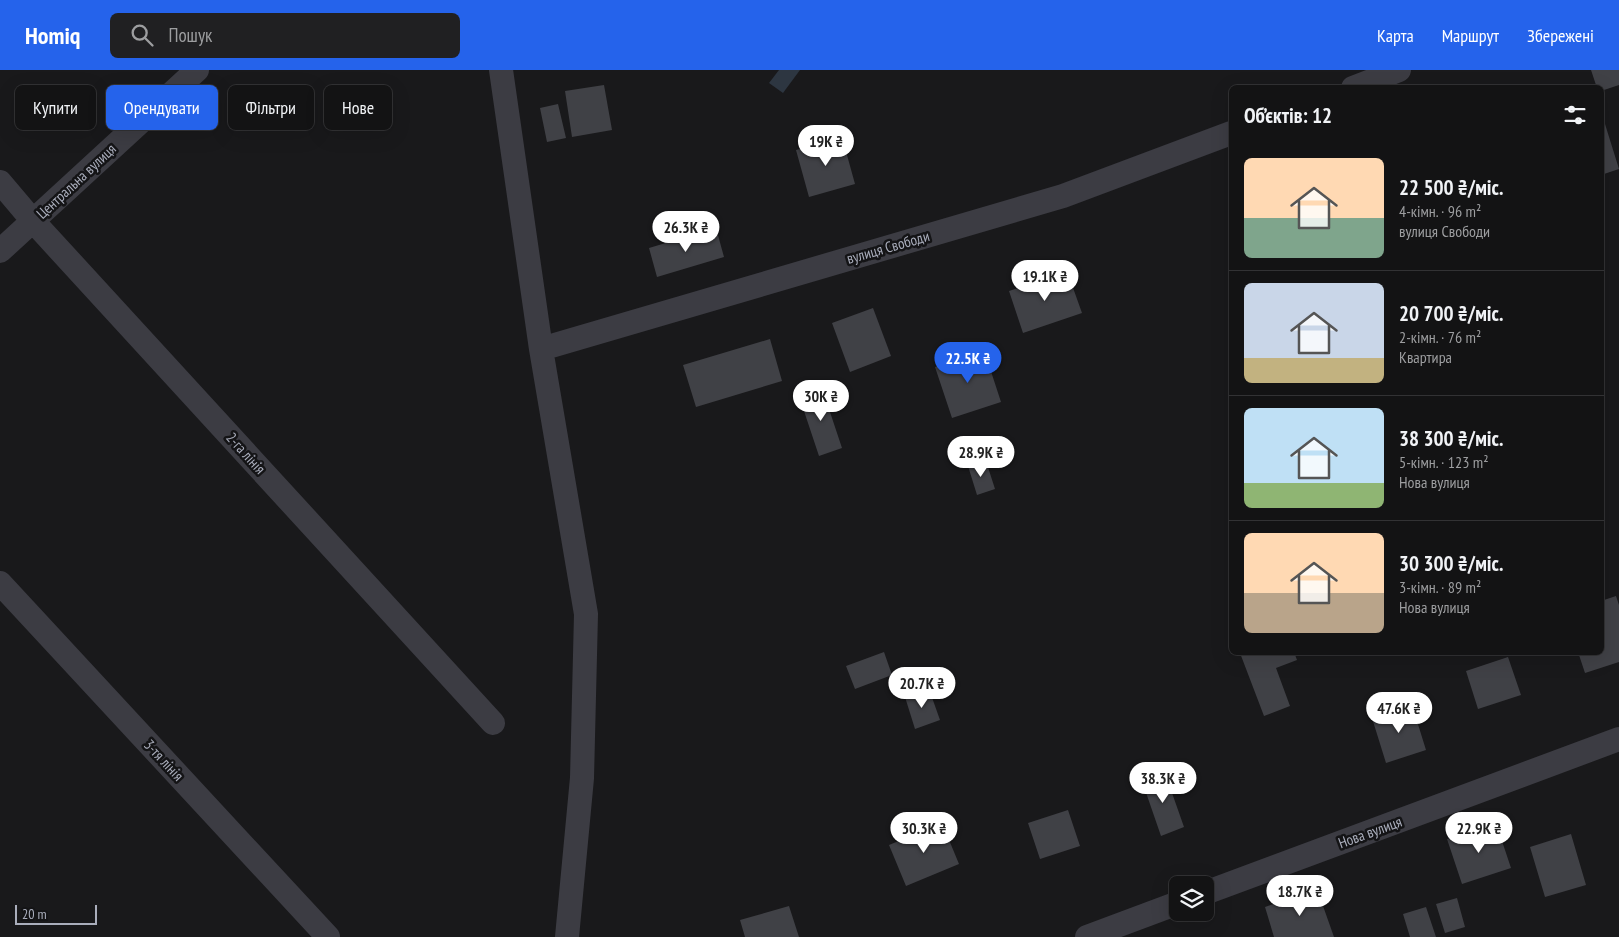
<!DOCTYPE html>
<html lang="uk">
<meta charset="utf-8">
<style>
body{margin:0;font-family:"PT Sans Narrow",sans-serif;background:#202022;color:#f1f3f6;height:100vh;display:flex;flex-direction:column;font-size:19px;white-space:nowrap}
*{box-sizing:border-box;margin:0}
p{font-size:16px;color:#9d9ea0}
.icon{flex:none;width:28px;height:28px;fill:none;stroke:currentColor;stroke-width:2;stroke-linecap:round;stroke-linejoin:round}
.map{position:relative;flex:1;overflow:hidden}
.side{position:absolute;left:1229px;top:15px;width:375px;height:570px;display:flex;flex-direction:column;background:#131314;border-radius:8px;box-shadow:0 5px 20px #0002,0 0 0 1px #323234}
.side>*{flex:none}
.top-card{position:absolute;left:15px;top:15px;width:475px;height:45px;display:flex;gap:10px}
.controls{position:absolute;left:1169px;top:806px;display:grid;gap:10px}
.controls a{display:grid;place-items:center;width:45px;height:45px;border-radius:8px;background:#131314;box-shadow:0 5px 20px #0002,0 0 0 1px #323234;font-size:25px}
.scale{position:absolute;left:15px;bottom:12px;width:82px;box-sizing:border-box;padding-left:5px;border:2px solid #aaaebc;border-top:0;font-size:14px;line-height:18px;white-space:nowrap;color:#aaaebc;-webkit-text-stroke:4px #141416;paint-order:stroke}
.price{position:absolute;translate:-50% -42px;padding:0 11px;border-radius:18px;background:#fff;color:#222;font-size:16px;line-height:32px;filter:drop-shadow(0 1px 2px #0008)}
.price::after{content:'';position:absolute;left:50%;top:30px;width:15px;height:11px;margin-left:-8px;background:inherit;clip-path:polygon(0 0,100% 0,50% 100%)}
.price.current{background:#2563eb;color:#fff}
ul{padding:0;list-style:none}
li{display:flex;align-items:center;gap:15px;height:125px;padding:0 15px}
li+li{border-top:1px solid #323234}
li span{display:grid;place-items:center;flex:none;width:140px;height:100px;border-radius:8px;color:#555}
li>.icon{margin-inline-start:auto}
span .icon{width:60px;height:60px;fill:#fffc;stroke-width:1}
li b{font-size:21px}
h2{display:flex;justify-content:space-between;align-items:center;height:60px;padding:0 15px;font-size:21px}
.tag{padding:0 18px;border-radius:8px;background:#131314;box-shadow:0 5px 20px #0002,0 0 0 1px #323234;font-size:18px;line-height:45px}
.tag.current{background:#2563eb;color:#fff}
header{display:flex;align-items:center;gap:30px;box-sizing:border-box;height:70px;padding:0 25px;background:#2563eb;color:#fff}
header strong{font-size:24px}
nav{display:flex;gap:28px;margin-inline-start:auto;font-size:18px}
.search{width:350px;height:45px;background:#202022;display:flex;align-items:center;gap:12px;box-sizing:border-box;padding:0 18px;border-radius:8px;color:#9d9ea0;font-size:19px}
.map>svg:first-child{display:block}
.water{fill:#2d3641}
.building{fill:#404146}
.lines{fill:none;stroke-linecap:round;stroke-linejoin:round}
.minor{stroke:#3c3c43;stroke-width:24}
.labels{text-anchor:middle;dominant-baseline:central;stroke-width:5;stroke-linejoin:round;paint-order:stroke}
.street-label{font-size:15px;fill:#aaaebc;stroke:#141416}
</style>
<header>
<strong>Homiq</strong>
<div class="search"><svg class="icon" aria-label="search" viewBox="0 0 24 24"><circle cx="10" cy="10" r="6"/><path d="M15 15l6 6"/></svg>Пошук</div>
<nav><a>Карта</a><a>Маршрут</a><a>Збережені</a></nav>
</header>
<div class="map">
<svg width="1619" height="867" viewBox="0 0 1619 867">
<rect width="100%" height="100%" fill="#19191b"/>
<path class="water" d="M 779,0 L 800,0 L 783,23 L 769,13 Z"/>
<path class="building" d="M 1591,0 L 1619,0 L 1619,15 L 1601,21 L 1601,18 L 1597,18 Z
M 604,15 L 612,60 L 572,67 L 565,21 Z
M 558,34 L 566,68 L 547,72 L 540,38 Z
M 1605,54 L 1619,99 L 1601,105 L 1601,55 Z
M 842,67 L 855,114 L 809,127 L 796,80 Z
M 716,158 L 724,187 L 657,207 L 649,178 Z
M 1067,201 L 1082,243 L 1023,263 L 1009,221 Z
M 873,238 L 891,286 L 850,302 L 832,253 Z
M 770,269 L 782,311 L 696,337 L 683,295 Z
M 984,280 L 1001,332 L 952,348 L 935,297 Z
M 822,318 L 842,378 L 819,386 L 799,326 Z
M 986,391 L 995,419 L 977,425 L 968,396 Z
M 1616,526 L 1619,535 L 1619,592 L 1585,603 L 1578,582 L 1601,582 L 1601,531 Z
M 884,582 L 892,605 L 855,619 L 846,596 Z
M 1294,582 L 1297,590 L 1276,598 L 1290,636 L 1264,646 L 1240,583 Z
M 1508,587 L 1521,625 L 1478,639 L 1466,601 Z
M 929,619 L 940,650 L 915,659 L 905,627 Z
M 1412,635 L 1426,680 L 1386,693 L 1372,648 Z
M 1165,703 L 1184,757 L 1161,766 L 1142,711 Z
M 1068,740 L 1080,776 L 1040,789 L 1028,753 Z
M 942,753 L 959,794 L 906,816 L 889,775 Z
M 1496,753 L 1511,798 L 1462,814 L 1447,769 Z
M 1571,764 L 1586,815 L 1545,827 L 1530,777 Z
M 1317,819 L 1334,867 L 1274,867 L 1265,837 Z
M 1457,828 L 1465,857 L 1445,863 L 1436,834 Z
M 789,836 L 799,867 L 745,867 L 740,850 Z
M 1426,837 L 1436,867 L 1410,867 L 1403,844 Z"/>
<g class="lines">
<path class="minor" d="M 501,0 L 541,279 L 586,544 L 582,708 L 567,867
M 1353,18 L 1399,0
M 0,112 L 33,151 L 493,653
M 0,181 L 197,0
M 541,279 L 1063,126 L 1231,63
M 0,513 L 328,867
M 1205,823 L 1619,669
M 1087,867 L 1178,833"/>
</g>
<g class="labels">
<g class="street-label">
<text transform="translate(76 111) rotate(-43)">Центральна вулиця</text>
<text transform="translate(888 177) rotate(-16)">вулиця Свободи</text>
<text transform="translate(246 383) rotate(48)">2-га лінія</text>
<text transform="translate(164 690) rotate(47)">3-тя лінія</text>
<text transform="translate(1370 762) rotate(-20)">Нова вулиця</text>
</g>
</g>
</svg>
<div class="controls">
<a><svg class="icon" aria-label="layers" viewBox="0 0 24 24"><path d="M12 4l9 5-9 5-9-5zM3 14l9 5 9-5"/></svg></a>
</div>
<div class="scale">20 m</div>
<b class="price" style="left:826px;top:97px">19K ₴</b>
<b class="price" style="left:686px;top:183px">26.3K ₴</b>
<b class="price" style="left:1045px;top:232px">19.1K ₴</b>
<b class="price current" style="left:968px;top:314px">22.5K ₴</b>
<b class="price" style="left:821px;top:352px">30K ₴</b>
<b class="price" style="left:981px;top:408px">28.9K ₴</b>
<b class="price" style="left:922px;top:639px">20.7K ₴</b>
<b class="price" style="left:1399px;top:664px">47.6K ₴</b>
<b class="price" style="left:1163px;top:734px">38.3K ₴</b>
<b class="price" style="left:924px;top:784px">30.3K ₴</b>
<b class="price" style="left:1479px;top:784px">22.9K ₴</b>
<b class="price" style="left:1300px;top:847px">18.7K ₴</b>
<div class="top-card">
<a class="tag">Купити</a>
<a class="tag current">Орендувати</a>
<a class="tag">Фільтри</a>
<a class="tag">Нове</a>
</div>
<section class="side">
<h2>Об’єктів: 12<svg class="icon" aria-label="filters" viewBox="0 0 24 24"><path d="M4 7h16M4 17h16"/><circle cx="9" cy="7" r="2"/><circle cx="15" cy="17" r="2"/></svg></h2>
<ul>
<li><span style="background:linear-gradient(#ffd9b3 60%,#7fa58c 0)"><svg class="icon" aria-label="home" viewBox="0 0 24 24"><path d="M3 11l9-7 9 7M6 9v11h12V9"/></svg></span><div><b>22 500 ₴/міс.</b><p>4-кімн. · 96 m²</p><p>вулиця Свободи</p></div></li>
<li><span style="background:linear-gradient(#c9d6e8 75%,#c2b280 0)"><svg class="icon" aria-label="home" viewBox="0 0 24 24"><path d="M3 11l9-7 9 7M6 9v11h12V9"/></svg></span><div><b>20 700 ₴/міс.</b><p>2-кімн. · 76 m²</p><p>Квартира</p></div></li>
<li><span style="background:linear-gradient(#bfe0f5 75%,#8fb573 0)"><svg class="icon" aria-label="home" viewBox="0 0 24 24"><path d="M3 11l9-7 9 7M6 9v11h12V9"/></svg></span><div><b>38 300 ₴/міс.</b><p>5-кімн. · 123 m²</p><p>Нова вулиця</p></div></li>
<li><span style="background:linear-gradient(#ffd9b3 60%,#b9a48a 0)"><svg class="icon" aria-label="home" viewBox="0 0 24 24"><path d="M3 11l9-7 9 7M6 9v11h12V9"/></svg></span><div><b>30 300 ₴/міс.</b><p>3-кімн. · 89 m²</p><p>Нова вулиця</p></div></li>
</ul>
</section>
</div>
